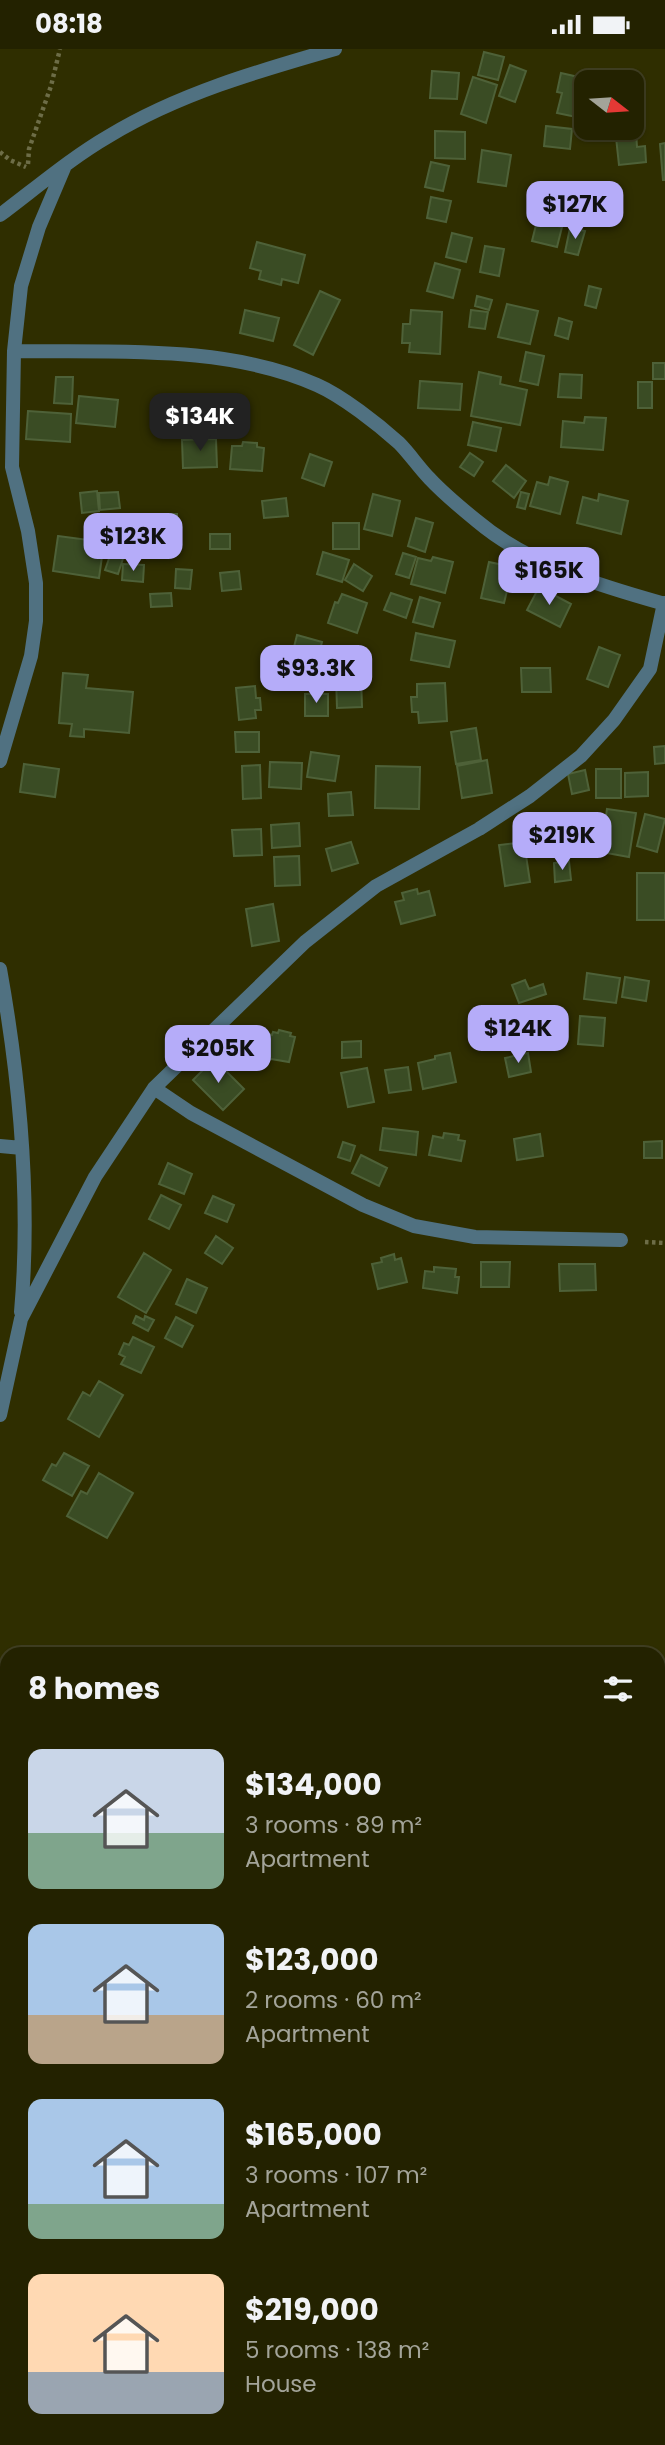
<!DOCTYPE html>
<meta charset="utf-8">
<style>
body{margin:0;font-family:Poppins,sans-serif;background:#2b2a0a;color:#f1f3f6;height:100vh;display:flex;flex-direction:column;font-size:26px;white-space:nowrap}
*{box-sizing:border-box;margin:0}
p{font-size:23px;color:#a3a499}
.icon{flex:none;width:38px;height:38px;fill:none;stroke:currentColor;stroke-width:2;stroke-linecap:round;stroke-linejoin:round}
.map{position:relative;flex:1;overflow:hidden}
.details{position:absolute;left:0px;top:1598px;width:665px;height:800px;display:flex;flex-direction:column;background:#232200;border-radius:21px 21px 0 0;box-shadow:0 2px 5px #0004,0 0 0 2px #403f22}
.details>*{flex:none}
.needle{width:46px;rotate:107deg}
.tools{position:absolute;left:574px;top:21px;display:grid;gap:14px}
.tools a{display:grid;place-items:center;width:70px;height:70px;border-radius:14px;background:#232200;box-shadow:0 2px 5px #0004,0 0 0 2px #403f22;font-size:35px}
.price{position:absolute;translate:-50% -60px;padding:0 16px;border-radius:14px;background:#b5acf9;color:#111;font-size:23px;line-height:46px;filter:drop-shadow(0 2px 4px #0008)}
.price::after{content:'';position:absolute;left:50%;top:42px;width:21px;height:16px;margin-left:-10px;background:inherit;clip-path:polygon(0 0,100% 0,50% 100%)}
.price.on{background:#222;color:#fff}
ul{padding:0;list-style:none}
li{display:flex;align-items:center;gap:21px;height:175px;padding:0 28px}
li span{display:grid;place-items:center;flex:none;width:196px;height:140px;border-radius:14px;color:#555}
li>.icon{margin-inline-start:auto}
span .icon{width:84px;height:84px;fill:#fffc;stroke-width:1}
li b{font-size:30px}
h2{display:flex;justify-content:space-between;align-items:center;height:84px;padding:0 28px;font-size:30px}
.status{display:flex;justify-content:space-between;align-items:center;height:49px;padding:0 35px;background:#232200;direction:ltr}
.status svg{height:19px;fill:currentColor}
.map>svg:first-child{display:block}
.building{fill:#3a4c24;stroke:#4e6138;stroke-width:2}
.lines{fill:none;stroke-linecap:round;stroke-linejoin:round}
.path{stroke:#6d6d47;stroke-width:4.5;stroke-dasharray:3.5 3.5;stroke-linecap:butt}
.street{stroke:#507181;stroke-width:14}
</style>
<div class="status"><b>08:18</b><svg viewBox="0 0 49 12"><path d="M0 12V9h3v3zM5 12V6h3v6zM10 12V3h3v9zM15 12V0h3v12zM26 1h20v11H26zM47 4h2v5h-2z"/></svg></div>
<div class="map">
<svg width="665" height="2396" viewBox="0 0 665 2396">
<rect width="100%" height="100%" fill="#2f2e00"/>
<path class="building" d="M 484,3 L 504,8 L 498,31 L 478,26 Z
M 510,16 L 526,22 L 515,53 L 499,47 Z
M 432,22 L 459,24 L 457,50 L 430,49 Z
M 561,24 L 596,32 L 586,33 L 586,70 L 557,64 L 562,44 L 557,43 Z
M 473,28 L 497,36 L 486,74 L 461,65 Z
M 632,67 L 635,67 L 637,98 L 645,97 L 646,113 L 619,116 L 615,79 L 632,79 Z
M 546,77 L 572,80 L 570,100 L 544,97 Z
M 435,82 L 465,83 L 465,110 L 435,109 Z
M 665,94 L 665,131 L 663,131 L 660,95 Z
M 482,101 L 511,106 L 506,137 L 478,133 Z
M 431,113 L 449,117 L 443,142 L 425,138 Z
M 566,137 L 587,141 L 583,165 L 561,161 Z
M 431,148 L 451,152 L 446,173 L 427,169 Z
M 537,172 L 562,178 L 557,198 L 532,192 Z
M 570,179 L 585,182 L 578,206 L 565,203 Z
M 452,184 L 472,189 L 466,213 L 446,208 Z
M 257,193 L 305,206 L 298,234 L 282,230 L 281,236 L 259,230 L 261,222 L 250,219 Z
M 485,197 L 504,200 L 499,227 L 480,223 Z
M 435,214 L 460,221 L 453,249 L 427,242 Z
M 589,237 L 601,240 L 596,259 L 585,256 Z
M 320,242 L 340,251 L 313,306 L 294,296 Z
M 477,247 L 492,251 L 489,261 L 475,257 Z
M 507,255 L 538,262 L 530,295 L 498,288 Z
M 245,261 L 279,269 L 273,292 L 240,284 Z
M 411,261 L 442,263 L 440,305 L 409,303 L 410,294 L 402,294 L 403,275 L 410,275 Z
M 471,261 L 488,263 L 485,280 L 469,278 Z
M 559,269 L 572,273 L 568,290 L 555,286 Z
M 526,303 L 544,307 L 538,336 L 520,332 Z
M 653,314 L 665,314 L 665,330 L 653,330 Z
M 479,323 L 501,328 L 500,335 L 527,341 L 520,376 L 471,367 Z
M 560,325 L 582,326 L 581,349 L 558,348 Z
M 56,328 L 73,328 L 72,355 L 54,354 Z
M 420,332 L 462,335 L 460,361 L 418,359 Z
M 638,333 L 652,333 L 652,359 L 638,359 Z
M 79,347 L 118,351 L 115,378 L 76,374 Z
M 28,362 L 71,365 L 70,393 L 26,390 Z
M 585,368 L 606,369 L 603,401 L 561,398 L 563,372 L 584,374 Z
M 473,373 L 501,379 L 496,402 L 468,396 Z
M 216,390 L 217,418 L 183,419 L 182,391 Z
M 243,393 L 257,394 L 257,398 L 264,399 L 262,422 L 230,420 L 232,397 L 242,397 Z
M 470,404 L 483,413 L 474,427 L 460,418 Z
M 310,405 L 332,413 L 324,437 L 302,429 Z
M 506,416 L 526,432 L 514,449 L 493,432 Z
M 550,428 L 568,433 L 560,465 L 530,457 L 537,433 L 548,436 Z
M 97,442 L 99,462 L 82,464 L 80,444 Z
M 118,443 L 120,459 L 100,461 L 99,444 Z
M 521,443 L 529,445 L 525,460 L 517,458 Z
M 373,445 L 400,452 L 392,487 L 364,480 Z
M 599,445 L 628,452 L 621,485 L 577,474 L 583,448 L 598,452 Z
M 286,449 L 288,467 L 264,469 L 262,452 Z
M 144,465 L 177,465 L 177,495 L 143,494 Z
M 416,469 L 433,474 L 425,503 L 408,497 Z
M 333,474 L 359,474 L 359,500 L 333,500 Z
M 120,478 L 132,482 L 118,525 L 105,521 Z
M 210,485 L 230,485 L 230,500 L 210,500 Z
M 58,487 L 104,493 L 99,529 L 53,522 Z
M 323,503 L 349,511 L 342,533 L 317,525 Z
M 403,504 L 416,508 L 409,529 L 396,525 Z
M 433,508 L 453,513 L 445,544 L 411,535 L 418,509 L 431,512 Z
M 489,513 L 513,518 L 504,554 L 481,549 Z
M 123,515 L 144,516 L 143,533 L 122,531 Z
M 354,515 L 372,527 L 363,542 L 345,531 Z
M 176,520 L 192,521 L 190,540 L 175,539 Z
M 239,522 L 241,540 L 222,542 L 220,524 Z
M 539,538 L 571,555 L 560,578 L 527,561 Z
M 171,544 L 172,557 L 151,558 L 150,545 Z
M 391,544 L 412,551 L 406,569 L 384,561 Z
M 342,545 L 367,554 L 357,584 L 328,574 L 335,553 L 338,554 Z
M 420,548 L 440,554 L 433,578 L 413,573 Z
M 416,584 L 455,592 L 449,618 L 411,611 Z
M 297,586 L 322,593 L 317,613 L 292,606 Z
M 599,598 L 620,606 L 608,638 L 587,630 Z
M 521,619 L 550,619 L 551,643 L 522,643 Z
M 63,624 L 88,626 L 86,639 L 133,643 L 129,684 L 84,680 L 84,688 L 70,687 L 72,675 L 59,674 Z
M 361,627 L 362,658 L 337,659 L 336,628 Z
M 445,634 L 447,672 L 419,674 L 418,663 L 412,663 L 411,648 L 417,648 L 417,635 Z
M 255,637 L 256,649 L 260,649 L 261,661 L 255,661 L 256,669 L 239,671 L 236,639 Z
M 305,645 L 328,645 L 328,667 L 305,667 Z
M 476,679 L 481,711 L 456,715 L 451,683 Z
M 235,683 L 259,683 L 259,703 L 236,703 Z
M 665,697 L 665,714 L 655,715 L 654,698 Z
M 311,703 L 339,707 L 335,732 L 307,728 Z
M 487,711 L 492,744 L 462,749 L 457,717 Z
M 270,713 L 302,714 L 301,740 L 269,738 Z
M 24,715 L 59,720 L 55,748 L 20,743 Z
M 260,716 L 261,749 L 243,750 L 242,717 Z
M 376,717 L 420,718 L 419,760 L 375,759 Z
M 596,720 L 621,720 L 621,749 L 596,749 Z
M 585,721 L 589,741 L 572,745 L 568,725 Z
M 648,723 L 648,747 L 625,748 L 625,724 Z
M 351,743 L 353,766 L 329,767 L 328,745 Z
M 607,760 L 636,764 L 629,808 L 601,803 Z
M 645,765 L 665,770 L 657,803 L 637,797 Z
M 299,774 L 300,797 L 272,799 L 271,776 Z
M 261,780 L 262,806 L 234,807 L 232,781 Z
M 351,793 L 358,814 L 332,822 L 326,800 Z
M 524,793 L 530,833 L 505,837 L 499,796 Z
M 299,807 L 300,836 L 275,837 L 274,808 Z
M 569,812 L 571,831 L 555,833 L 554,814 Z
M 637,824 L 665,824 L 665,871 L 637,871 Z
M 417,840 L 418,845 L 429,842 L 435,866 L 401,875 L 395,853 L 404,851 L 402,844 Z
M 273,855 L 279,892 L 252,897 L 246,860 Z
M 587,924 L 620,929 L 616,954 L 584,950 Z
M 625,928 L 649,932 L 646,952 L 622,948 Z
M 525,931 L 529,940 L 543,935 L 546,945 L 519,954 L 512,936 Z
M 580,967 L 605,969 L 603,997 L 578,995 Z
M 279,981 L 291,984 L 290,987 L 295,988 L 289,1013 L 259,1008 L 264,984 L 272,986 L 273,983 L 278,984 Z
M 361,992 L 361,1008 L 342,1009 L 342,993 Z
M 450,1004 L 456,1033 L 423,1040 L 418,1014 L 435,1010 L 435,1007 Z
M 528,1004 L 531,1023 L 509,1028 L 505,1009 Z
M 214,1010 L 244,1040 L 223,1061 L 193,1031 Z
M 408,1018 L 411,1041 L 389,1044 L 385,1021 Z
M 367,1019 L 374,1053 L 348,1058 L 341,1024 Z
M 383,1079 L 418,1083 L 416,1106 L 380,1101 Z
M 444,1084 L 459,1086 L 458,1091 L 465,1092 L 461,1112 L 429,1106 L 433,1087 L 443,1089 Z
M 540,1085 L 543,1107 L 517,1111 L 514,1090 Z
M 662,1092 L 662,1109 L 644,1109 L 644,1093 Z
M 343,1093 L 355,1097 L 350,1112 L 338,1108 Z
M 361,1106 L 387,1119 L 379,1137 L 352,1124 Z
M 168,1114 L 192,1125 L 184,1145 L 159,1135 Z
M 161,1146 L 181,1156 L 169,1180 L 149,1170 Z
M 213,1147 L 234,1156 L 227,1173 L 205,1164 Z
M 216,1187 L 233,1199 L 222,1215 L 205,1204 Z
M 144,1204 L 171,1221 L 146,1264 L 118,1248 Z
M 394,1205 L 395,1211 L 401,1209 L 407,1233 L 378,1240 L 372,1215 L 382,1213 L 381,1209 Z
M 481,1213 L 510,1213 L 509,1238 L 481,1238 Z
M 559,1215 L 595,1215 L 596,1241 L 560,1242 Z
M 434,1218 L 456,1220 L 455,1228 L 459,1228 L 457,1244 L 423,1239 L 425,1222 L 434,1223 Z
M 187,1230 L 207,1239 L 196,1264 L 176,1255 Z
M 136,1267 L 144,1271 L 145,1267 L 154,1271 L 148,1282 L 133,1274 Z
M 176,1268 L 193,1277 L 182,1298 L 165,1289 Z
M 133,1288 L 154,1298 L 141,1324 L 121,1315 L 125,1308 L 119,1305 L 124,1294 L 129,1296 Z
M 99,1332 L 123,1346 L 99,1388 L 68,1370 L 83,1343 L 90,1347 Z
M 64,1404 L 89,1417 L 72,1447 L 43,1431 L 52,1415 L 56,1417 Z
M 99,1424 L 133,1444 L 107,1489 L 67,1467 L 81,1442 L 87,1445 Z"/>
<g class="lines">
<path class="path" d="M 0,103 L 10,111 L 26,118
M 28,115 L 29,100 L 51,37 L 60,0
M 645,1193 L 665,1194"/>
<path class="street" d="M 0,166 C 36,139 71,109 109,87 C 178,45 258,22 335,0
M 14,302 C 112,304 225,295 317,336 C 342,347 378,375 399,394 C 410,405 419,419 430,430 C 444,445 461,459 477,472 C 529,516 601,537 665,555
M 0,712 L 31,607 L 36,572 L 36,534 L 28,482 L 12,418 L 14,302 L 21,237 L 39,178 L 64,119
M 0,920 C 20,1032 31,1149 21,1263
M 154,1039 L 191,1064 L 363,1156 L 414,1177 L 475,1188 L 621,1191
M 0,1097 L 22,1099
M 0,1366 L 21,1270 L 95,1128 L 154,1039 L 305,893 L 376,837 L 479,780 L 530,747 L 581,707 L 614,671 L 650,620 L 664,554"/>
</g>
</svg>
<div class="tools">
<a><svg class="needle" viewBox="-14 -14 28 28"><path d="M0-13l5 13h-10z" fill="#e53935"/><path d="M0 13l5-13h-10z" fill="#a3a499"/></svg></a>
</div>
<b class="price" style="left:575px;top:192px">$127K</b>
<b class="price on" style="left:200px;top:404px">$134K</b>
<b class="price" style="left:133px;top:524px">$123K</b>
<b class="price" style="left:549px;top:558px">$165K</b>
<b class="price" style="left:316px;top:656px">$93.3K</b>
<b class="price" style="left:562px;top:823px">$219K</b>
<b class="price" style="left:518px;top:1016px">$124K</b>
<b class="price" style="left:218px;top:1036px">$205K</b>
<section class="details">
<h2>8 homes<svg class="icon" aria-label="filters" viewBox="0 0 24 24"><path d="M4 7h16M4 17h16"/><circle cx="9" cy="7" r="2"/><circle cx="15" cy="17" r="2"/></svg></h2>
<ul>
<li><span style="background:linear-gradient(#c9d6e8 60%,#7fa58c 0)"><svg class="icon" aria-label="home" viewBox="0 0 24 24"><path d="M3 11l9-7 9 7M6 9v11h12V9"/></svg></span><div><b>$134,000</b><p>3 rooms · 89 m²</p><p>Apartment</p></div></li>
<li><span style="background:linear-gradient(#a9c7e8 65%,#b9a48a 0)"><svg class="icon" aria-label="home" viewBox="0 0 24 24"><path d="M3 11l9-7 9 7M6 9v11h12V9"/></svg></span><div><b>$123,000</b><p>2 rooms · 60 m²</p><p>Apartment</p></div></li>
<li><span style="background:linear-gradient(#a9c7e8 75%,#7fa58c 0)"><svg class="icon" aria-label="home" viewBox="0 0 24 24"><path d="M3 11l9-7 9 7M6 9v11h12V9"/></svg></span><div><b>$165,000</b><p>3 rooms · 107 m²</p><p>Apartment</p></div></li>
<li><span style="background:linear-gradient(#ffd9b3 70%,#9aa5b1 0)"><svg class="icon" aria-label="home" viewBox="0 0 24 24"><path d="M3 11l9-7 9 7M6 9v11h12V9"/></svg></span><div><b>$219,000</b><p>5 rooms · 138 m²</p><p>House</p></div></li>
</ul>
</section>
</div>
